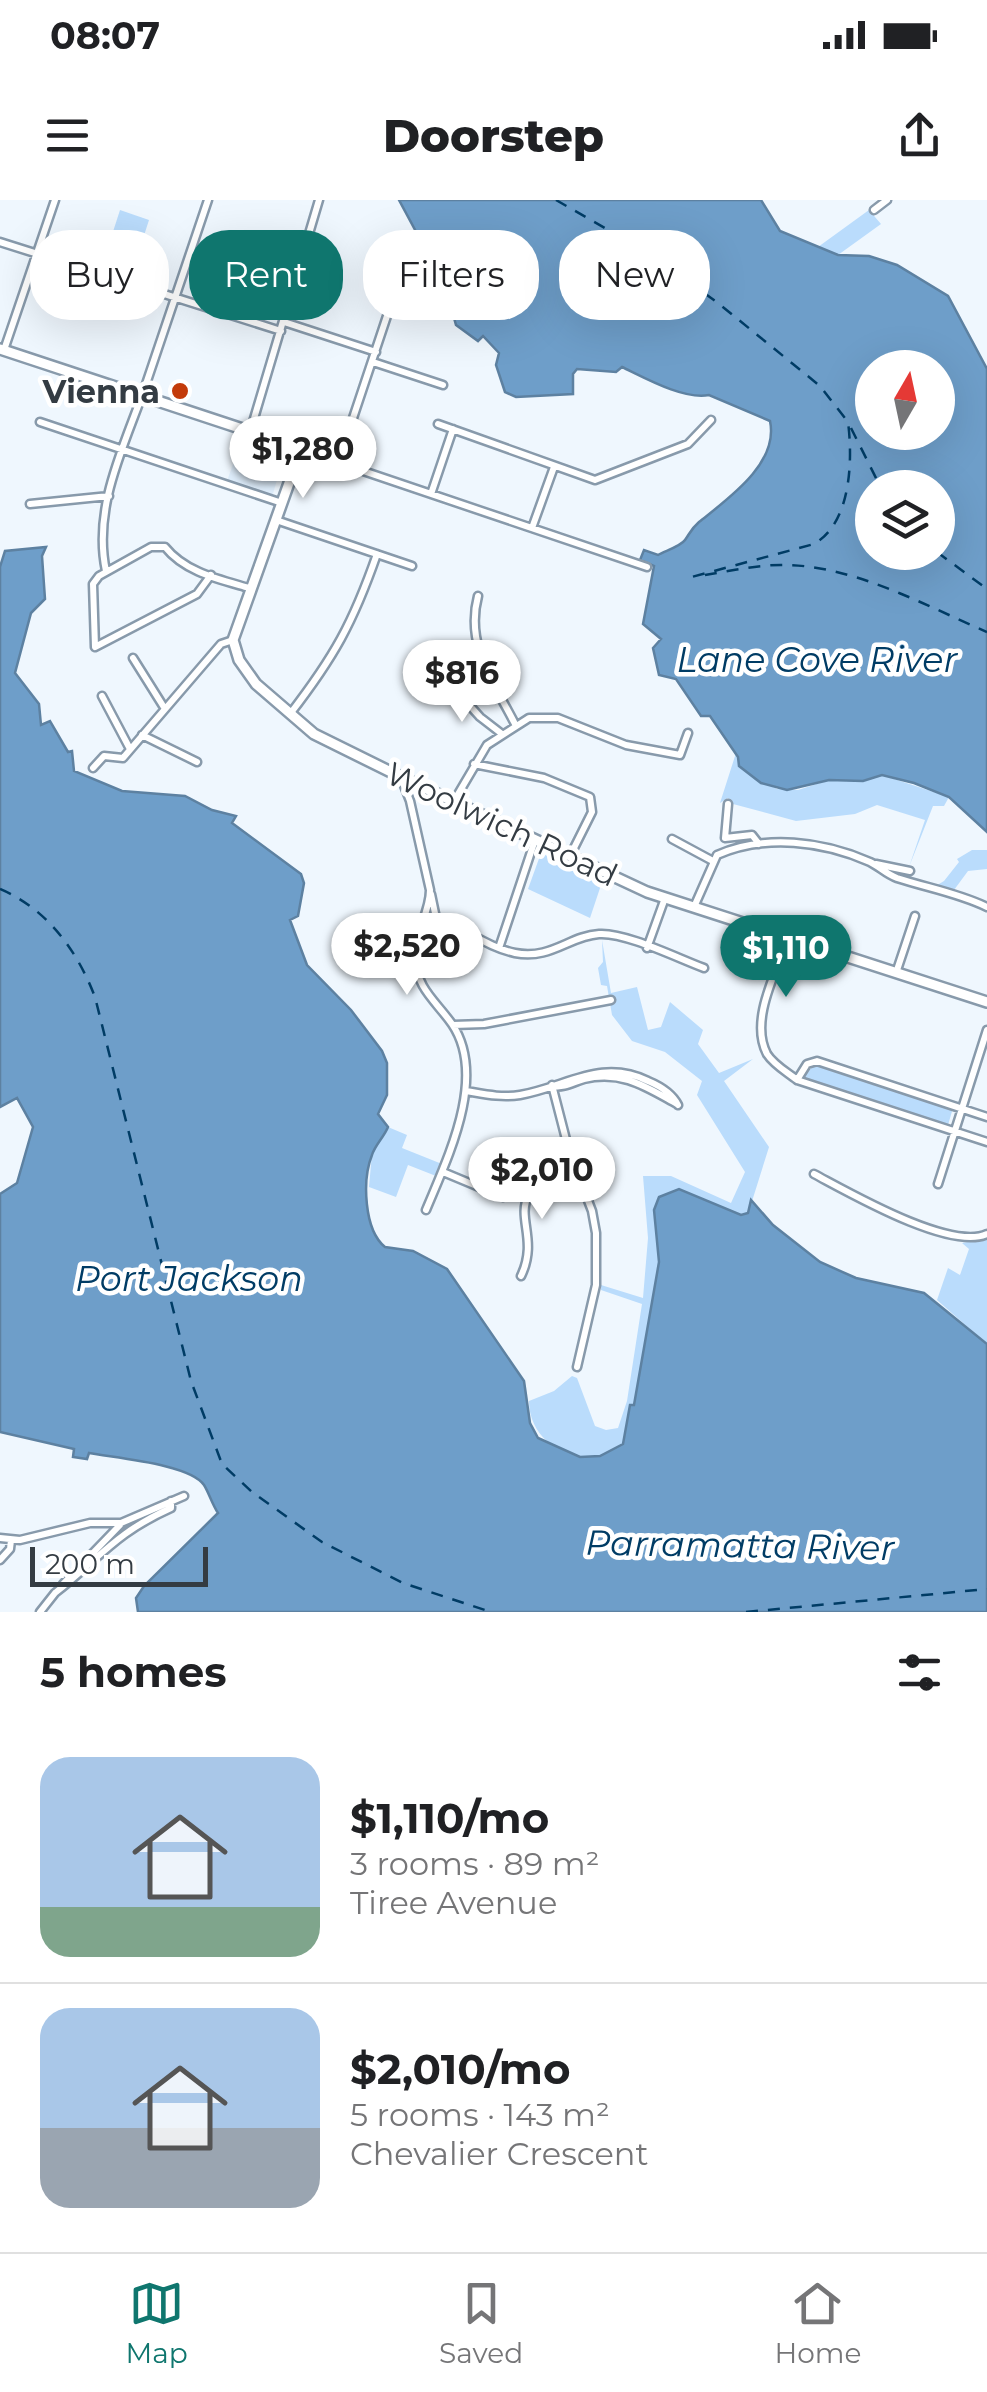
<!DOCTYPE html>
<meta charset="utf-8">
<style>
body{margin:0;font-family:Montserrat,sans-serif;background:#f6f6f6;color:#202124;height:100vh;display:flex;flex-direction:column;font-size:38px;white-space:nowrap}
*{box-sizing:border-box;margin:0}
p{font-size:32px;color:#757577}
.icon{flex:none;width:55px;height:55px;fill:none;stroke:currentColor;stroke-width:2;stroke-linecap:round;stroke-linejoin:round}
.map{position:relative;height:1412px;overflow:hidden}
.details{display:flex;flex-direction:column;background:#fff;flex:1}
.details>*{flex:none}
.hud{position:absolute;left:30px;top:30px;width:928px;height:90px;display:flex;gap:20px}
.needle{width:65px;rotate:9deg}
.tools{position:absolute;left:855px;top:150px;display:grid;gap:20px}
.tools a{display:grid;place-items:center;width:100px;height:100px;border-radius:50%;background:#fff;box-shadow:0 10px 40px #0002;font-size:50px}
.scale{position:absolute;left:30px;bottom:25px;width:178px;box-sizing:border-box;padding-left:10px;border:5px solid #343c43;border-top:0;font-size:28px;line-height:35px;white-space:nowrap;color:#343c43;-webkit-text-stroke:8px #fff;paint-order:stroke}
.price{position:absolute;translate:-50% -85px;padding:0 22px;border-radius:35px;background:#fff;color:#222;font-size:32px;line-height:65px;filter:drop-shadow(0 2px 5px #0008)}
.price::after{content:'';position:absolute;left:50%;top:60px;width:30px;height:22px;margin-left:-15px;background:inherit;clip-path:polygon(0 0,100% 0,50% 100%)}
.price.active{background:#0f766e;color:#fff}
ul{padding:0;list-style:none}
li{display:flex;align-items:center;gap:30px;height:250px;padding:0 40px}
li+li{border-top:2px solid #e0e0e0}
li span{display:grid;place-items:center;flex:none;width:280px;height:200px;border-radius:30px;color:#555}
li>.icon{margin-inline-start:auto}
span .icon{width:120px;height:120px;fill:#fffc;stroke-width:1}
li b{font-size:42px}
h2{display:flex;justify-content:space-between;align-items:center;height:120px;padding:0 40px;font-size:42px}
.chip{padding:0 35px;border-radius:40px;background:#fff;box-shadow:0 10px 40px #0002;font-size:35px;line-height:90px}
.chip.active{background:#0f766e;color:#fff}
.status{display:flex;justify-content:space-between;align-items:center;height:70px;padding:0 50px;background:#fff;direction:ltr}
.status svg{height:28px;fill:currentColor}
header{display:flex;justify-content:space-between;align-items:center;height:130px;padding:0 40px;background:#fff;font-size:45px;font-weight:800}
.menu{display:flex;justify-content:space-around;align-items:center;height:140px;border-top:2px solid #e0e0e0;background:#fff;font-size:28px;color:#757577}
.menu a{display:grid;justify-items:center;gap:5px}
.menu .active{color:#0f766e}
.map>svg:first-child{display:block}
.built{fill:#dfeefc}
.green{fill:#badcfc}
.water{fill:#6e9ec9;stroke:#5d81a1;stroke-width:2.5;fill-rule:evenodd}
.lines{fill:none;stroke-linecap:round;stroke-linejoin:round}
.ferry{stroke:#003c65;stroke-width:2.5;stroke-dasharray:12 10;stroke-linecap:butt}
.street-casing{stroke:#889aab;stroke-width:11}
.secondary-casing{stroke:#889aab;stroke-width:14}
.street{stroke:#fff;stroke-width:6}
.secondary{stroke:#fff;stroke-width:9}
.poi-dot{fill:#c33b0a;stroke:#fff;stroke-width:4}
.labels{text-anchor:middle;dominant-baseline:central;stroke-width:9;stroke-linejoin:round;paint-order:stroke}
.poi-label{font-size:32px;font-weight:bold;fill:#343c43;stroke:#fff;text-anchor:end}
.street-label{font-size:32px;fill:#343c43;stroke:#fff}
.water-label{font-size:35px;font-style:italic;fill:#003c65;stroke:#fff}
</style>
<div class="status"><b>08:07</b><svg viewBox="0 0 49 12"><path d="M0 12V9h3v3zM5 12V6h3v6zM10 12V3h3v9zM15 12V0h3v12zM26 1h20v11H26zM47 4h2v5h-2z"/></svg></div>
<header><svg class="icon" aria-label="menu" viewBox="0 0 24 24"><path d="M4 6h16M4 12h16M4 18h16"/></svg>Doorstep<svg class="icon" aria-label="share" viewBox="0 0 24 24"><path d="M12 15V3M7 8l5-5 5 5M5 13v7h14v-7"/></svg></header>
<div class="map">
<svg width="987" height="1412" viewBox="0 0 987 1412">
<rect width="100%" height="100%" fill="#eff7fe"/>
<path class="built" d="M 242,239 L 285,253 L 272,297 L 227,281 Z"/>
<path class="green" d="M 120,10 L 149,20 L 139,51 L 110,41 Z
M 869,10 L 881,24 L 838,55 L 818,47 Z
M 736,553 L 739,566 L 748,574 L 777,589 L 798,590 L 829,580 L 863,581 L 882,575 L 949,597 L 944,606 L 933,606 L 909,667 L 925,620 L 877,605 L 855,614 L 796,621 L 733,604 L 728,598 L 720,603 Z
M 972,650 L 987,650 L 987,669 L 968,671 L 954,690 L 934,687 L 944,681 L 959,662 L 957,659 Z
M 541,653 L 602,682 L 590,718 L 528,689 Z
M 602,740 L 611,793 L 637,787 L 648,830 L 661,827 L 670,802 L 703,830 L 698,844 L 719,873 L 753,859 L 724,881 L 769,947 L 748,1014 L 741,1016 L 679,989 L 659,997 L 654,1010 L 659,1062 L 634,1205 L 631,1205 L 623,1244 C 587,1274 529,1248 529,1201 L 554,1191 L 572,1176 L 577,1178 L 595,1226 L 606,1230 L 618,1228 L 627,1201 L 642,1104 L 601,1090 L 601,1085 L 643,1098 L 648,1038 L 643,976 L 671,976 L 731,1003 L 745,972 L 697,895 L 702,881 L 665,852 L 632,841 L 612,815 L 607,786 L 601,785 L 598,768 L 603,762 Z
M 815,863 L 953,908 L 948,925 L 803,878 Z
M 388,927 L 407,935 L 402,948 L 442,964 L 436,976 L 408,965 L 396,997 L 369,987 L 372,953 Z
M 987,1038 L 987,1144 L 937,1100 L 948,1068 L 960,1075 L 969,1049 L 962,1043 Z"/>
<path class="water" d="M 399,0 L 761,0 L 780,31 L 838,55 L 869,56 L 897,65 L 948,96 L 987,169 L 987,632 L 949,597 L 914,583 L 882,575 L 863,581 L 829,580 L 787,590 L 761,583 L 739,566 L 738,557 L 710,516 L 701,516 L 676,479 L 659,475 L 653,448 L 661,439 L 643,424 L 654,366 L 640,360 L 644,350 L 658,355 C 665,351 681,346 685,340 C 690,333 691,329 699,322 C 729,298 779,263 770,221 L 709,195 C 684,200 645,178 622,167 L 616,172 L 577,169 L 573,174 L 573,194 L 516,197 L 505,192 L 496,165 L 499,153 L 483,136 L 478,141 L 456,125 L 446,89 L 426,49 L 432,40 L 426,34 L 420,39 ZM 872,168 L 938,168 L 938,232 L 872,232 ZM 872,288 L 938,288 L 938,352 L 872,352 Z
M 46,347 L 42,356 L 45,399 L 31,413 L 15,473 L 39,504 L 41,525 L 50,521 L 68,552 L 72,551 L 74,571 L 122,591 L 185,596 L 212,610 L 236,616 L 232,623 L 301,674 L 304,683 L 298,716 L 290,720 L 307,765 L 351,810 L 382,851 L 387,863 L 387,895 L 378,914 L 388,927 C 384,937 375,945 372,955 C 362,980 364,1030 385,1047 L 413,1051 L 447,1069 L 524,1181 L 530,1223 L 538,1238 L 580,1257 L 600,1256 L 623,1244 L 630,1205 L 634,1205 L 659,1062 L 654,1010 L 659,997 L 679,989 L 741,1015 L 748,1013 L 751,1000 L 773,1025 L 820,1062 L 856,1078 L 924,1093 L 987,1144 L 987,1412 L 138,1412 L 136,1398 L 144,1386 L 218,1313 C 212,1304 209,1293 204,1285 C 190,1264 115,1258 89,1253 L 87,1259 L 73,1257 L 74,1249 L 0,1232 L 0,994 L 17,983 L 33,927 L 17,898 L 0,907 L 0,367 L 5,351 Z"/>
<g class="lines">
<path class="ferry" d="M 556,0 L 645,51 L 718,103 L 820,186 L 848,222 C 853,261 851,323 814,344 L 688,378
M 851,228 L 881,288
M 937,352 L 987,389
M 705,375 C 730,371 756,365 781,365 C 851,364 924,405 987,432
M 0,689 C 47,709 77,750 95,797 L 191,1181 L 222,1264 L 252,1292 L 322,1342 L 403,1383 L 491,1412
M 746,1412 L 987,1389"/>
<defs>
<path id="street" d="M 874,10 L 887,0
M 259,38 L 304,53
M 0,42 L 281,131
M 284,122 L 376,152
M 4,150 L 55,0
M 373,162 L 443,185
M 40,222 L 282,303
M 438,224 L 595,280 L 688,244 L 711,220
M 250,232 L 319,0
M 293,252 L 307,252 L 647,367
M 338,263 L 395,92 L 381,62
M 431,294 L 453,229
M 30,304 L 109,296
M 276,320 L 412,366
M 532,328 L 554,267
M 106,371 C 92,306 126,243 146,184 C 167,123 187,61 208,0
M 211,375 L 197,394 L 95,447 L 93,384 L 99,376 L 151,347 L 165,347 C 185,372 218,379 249,388
M 478,396 C 465,445 493,481 515,524
M 133,458 L 165,509
M 446,488 L 462,497 L 480,517 L 502,534
M 102,496 L 130,549
M 290,514 C 334,457 353,423 377,354
M 142,535 L 197,562
M 474,564 L 544,578 L 590,597 L 592,612 L 570,656
M 93,568 L 104,556 L 123,558 L 221,444 L 233,440
M 401,578 L 410,601 L 430,690 C 430,714 413,734 415,758 C 417,789 435,800 452,824 C 488,877 447,959 426,1010
M 454,601 L 487,545 L 529,518 L 558,518 L 626,545 L 680,555 L 688,533
M 728,604 L 725,638 L 752,635 L 759,644
M 672,639 L 711,660
M 876,664 L 910,671
M 431,694 L 436,718 C 464,728 487,747 515,753 C 551,760 569,736 599,734 C 625,732 677,758 704,768
M 694,707 L 717,655 C 765,634 823,641 870,662 C 880,667 886,674 897,678 C 928,688 958,693 987,707
M 788,738 C 777,771 749,820 767,854 C 774,865 787,872 797,880 L 987,942
M 499,748 L 535,640
M 647,748 L 665,698
M 896,773 L 915,716
M 453,825 L 484,824 L 611,800
M 797,880 L 807,864 L 817,861 L 987,917
M 552,885 L 569,951 L 592,1011 L 596,1033 L 596,1085 L 577,1167
M 553,886 C 565,888 573,882 584,879 C 622,870 646,887 677,904
M 466,891 C 484,894 501,898 520,895 C 566,887 601,858 648,881 C 660,886 672,893 678,905
M 443,972 L 503,997
M 814,974 C 850,993 950,1051 987,1034
M 938,984 L 987,830
M 521,1076 C 546,1024 488,1000 574,963
M 0,1338 L 20,1340 L 90,1323 L 121,1323 L 184,1296
M 0,1360 L 10,1349 L 11,1340
M 63,1384 L 120,1325
M 55,1393 C 100,1358 115,1333 171,1308 L 171,1301
M 40,1412 L 55,1393"/>
<path id="secondary" d="M 0,149 L 279,241 L 291,249 L 294,269 L 233,440 L 239,460 L 256,484 L 314,534 L 401,577 L 647,692 L 987,802"/>
</defs>
<use href="#street" class="street-casing"/>
<use href="#secondary" class="secondary-casing"/>
<use href="#street" class="street"/>
<use href="#secondary" class="secondary"/>
</g>
<circle class="poi-dot" cx="180" cy="191" r="10"/>
<g class="labels">
<g class="poi-label">
<text x="160" y="191">Vienna</text>
</g>
<g class="street-label">
<text transform="translate(502 624) rotate(25)">Woolwich Road</text>
</g>
<g class="water-label">
<text x="817" y="459">Lane Cove River</text>
<text x="189" y="1078">Port Jackson</text>
<text transform="translate(740 1345) rotate(1)">Parramatta River</text>
</g>
</g>
</svg>
<div class="tools">
<a><svg class="needle" viewBox="-14 -14 28 28"><path d="M0-13l5 13h-10z" fill="#e53935"/><path d="M0 13l5-13h-10z" fill="#757577"/></svg></a>
<a><svg class="icon" aria-label="layers" viewBox="0 0 24 24"><path d="M12 4l9 5-9 5-9-5zM3 14l9 5 9-5"/></svg></a>
</div>
<div class="scale">200 m</div>
<b class="price" style="left:303px;top:301px">$1,280</b>
<b class="price" style="left:462px;top:525px">$816</b>
<b class="price" style="left:407px;top:798px">$2,520</b>
<b class="price active" style="left:786px;top:800px">$1,110</b>
<b class="price" style="left:542px;top:1022px">$2,010</b>
<div class="hud">
<a class="chip">Buy</a>
<a class="chip active">Rent</a>
<a class="chip">Filters</a>
<a class="chip">New</a>
</div>
</div>
<section class="details">
<h2>5 homes<svg class="icon" aria-label="filters" viewBox="0 0 24 24"><path d="M4 7h16M4 17h16"/><circle cx="9" cy="7" r="2"/><circle cx="15" cy="17" r="2"/></svg></h2>
<ul>
<li><span style="background:linear-gradient(#a9c7e8 75%,#7fa58c 0)"><svg class="icon" aria-label="home" viewBox="0 0 24 24"><path d="M3 11l9-7 9 7M6 9v11h12V9"/></svg></span><div><b>$1,110/mo</b><p>3 rooms · 89 m²</p><p>Tiree Avenue</p></div></li>
<li><span style="background:linear-gradient(#a9c7e8 60%,#9aa5b1 0)"><svg class="icon" aria-label="home" viewBox="0 0 24 24"><path d="M3 11l9-7 9 7M6 9v11h12V9"/></svg></span><div><b>$2,010/mo</b><p>5 rooms · 143 m²</p><p>Chevalier Crescent</p></div></li>
</ul>
</section>
<nav class="menu">
<a class="active"><svg class="icon" aria-label="map" viewBox="0 0 24 24"><path d="M3 6l6-2 6 2 6-2v14l-6 2-6-2-6 2zM9 4v14M15 6v14"/></svg>Map</a>
<a><svg class="icon" aria-label="saved" viewBox="0 0 24 24"><path d="M7 4h10v16l-5-4-5 4z"/></svg>Saved</a>
<a><svg class="icon" aria-label="home" viewBox="0 0 24 24"><path d="M3 11l9-7 9 7M6 9v11h12V9"/></svg>Home</a>
</nav>
